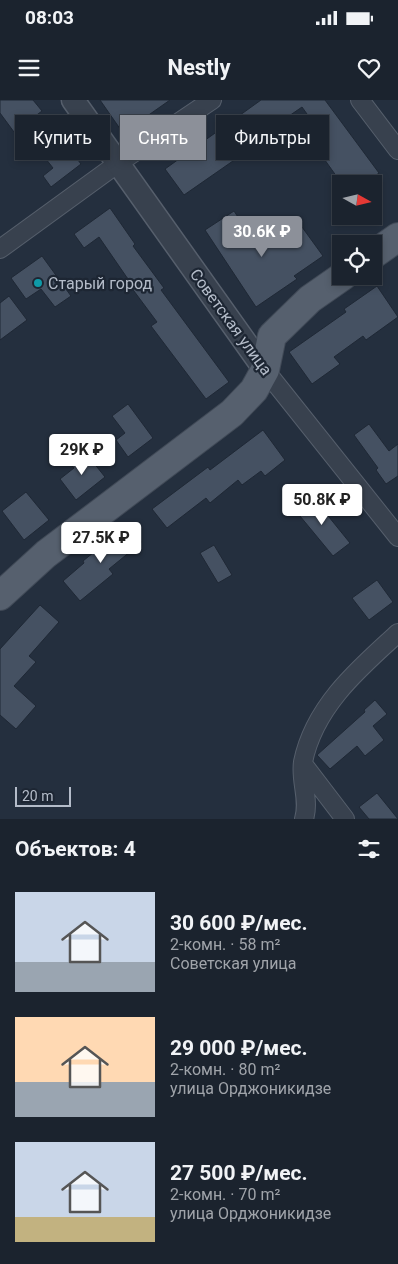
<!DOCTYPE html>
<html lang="ru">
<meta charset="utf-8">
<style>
body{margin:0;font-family:Roboto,sans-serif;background:#282f3a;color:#f1f3f6;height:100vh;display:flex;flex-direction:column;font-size:19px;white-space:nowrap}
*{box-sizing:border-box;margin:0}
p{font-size:16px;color:#a0a4aa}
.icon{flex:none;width:28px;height:28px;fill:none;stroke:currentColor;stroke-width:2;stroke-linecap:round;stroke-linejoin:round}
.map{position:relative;height:719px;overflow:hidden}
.side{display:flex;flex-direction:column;background:#1b232e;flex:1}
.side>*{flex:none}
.guide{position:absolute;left:15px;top:15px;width:369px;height:45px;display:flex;gap:10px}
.needle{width:32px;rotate:98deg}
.tools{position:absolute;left:332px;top:75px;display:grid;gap:10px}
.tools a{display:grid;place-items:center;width:50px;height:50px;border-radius:0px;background:#1b232e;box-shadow:0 2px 8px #0003,0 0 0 1px #39404a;font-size:25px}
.scale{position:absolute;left:15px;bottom:12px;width:56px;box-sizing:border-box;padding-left:5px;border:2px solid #b4bcc9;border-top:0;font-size:14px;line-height:18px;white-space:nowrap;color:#b4bcc9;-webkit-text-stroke:4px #1d2633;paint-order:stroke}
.price{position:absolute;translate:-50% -42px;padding:0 11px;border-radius:5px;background:#fff;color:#222;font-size:16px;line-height:32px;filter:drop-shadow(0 1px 2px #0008)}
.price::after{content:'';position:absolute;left:50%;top:30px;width:15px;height:11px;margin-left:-8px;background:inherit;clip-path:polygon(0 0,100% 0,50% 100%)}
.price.current{background:#8c9099;color:#fff}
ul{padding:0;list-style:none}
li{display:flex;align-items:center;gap:15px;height:125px;padding:0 15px}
li span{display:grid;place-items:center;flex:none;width:140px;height:100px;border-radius:0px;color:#555}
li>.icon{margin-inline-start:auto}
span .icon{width:60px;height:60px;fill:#fffc;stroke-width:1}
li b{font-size:21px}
h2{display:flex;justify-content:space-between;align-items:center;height:60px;padding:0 15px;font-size:21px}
.tag{padding:0 18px;border-radius:0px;background:#1b232e;box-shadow:0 2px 8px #0003,0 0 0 1px #39404a;font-size:18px;line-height:45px}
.tag.current{background:#8c9099;color:#fff}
.status{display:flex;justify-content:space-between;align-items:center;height:35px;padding:0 25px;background:#1b232e;direction:ltr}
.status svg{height:14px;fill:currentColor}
header{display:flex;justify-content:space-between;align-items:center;height:65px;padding:0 15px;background:#1b232e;font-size:22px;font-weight:700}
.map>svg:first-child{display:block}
.building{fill:#455162;stroke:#1f2835}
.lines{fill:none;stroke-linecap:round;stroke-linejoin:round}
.minor-casing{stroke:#565f6c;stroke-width:20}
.tertiary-casing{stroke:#565f6c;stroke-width:25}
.primary-casing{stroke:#414a57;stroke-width:30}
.minor{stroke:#38414e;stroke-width:18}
.tertiary{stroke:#38414e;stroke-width:22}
.primary{stroke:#56606e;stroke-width:28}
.culture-dot{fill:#0f9aa8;stroke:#1d2633;stroke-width:2}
.labels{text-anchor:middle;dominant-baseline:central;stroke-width:4.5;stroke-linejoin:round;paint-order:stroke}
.poi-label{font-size:16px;fill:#b4bcc9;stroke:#1d2633;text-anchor:start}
.street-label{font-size:16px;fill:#b4bcc9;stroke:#1d2633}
</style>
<div class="status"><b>08:03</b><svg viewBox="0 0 49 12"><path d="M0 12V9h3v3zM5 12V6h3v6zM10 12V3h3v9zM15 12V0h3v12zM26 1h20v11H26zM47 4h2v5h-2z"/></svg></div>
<header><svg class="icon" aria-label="menu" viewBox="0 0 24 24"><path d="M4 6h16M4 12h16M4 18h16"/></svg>Nestly<svg class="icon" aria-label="heart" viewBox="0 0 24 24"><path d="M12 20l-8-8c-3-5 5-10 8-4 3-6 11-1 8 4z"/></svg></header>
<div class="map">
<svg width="398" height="719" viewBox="0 0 398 719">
<rect width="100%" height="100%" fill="#242f3e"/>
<path class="building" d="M 0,0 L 33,0 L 42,11 L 14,32 L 0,13 Z
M 100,0 L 170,0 L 123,33 Z
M 261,0 L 325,0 L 379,73 L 364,84 L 342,84 L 317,49 L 327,42 L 302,7 L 276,25 L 279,29 L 184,95 L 165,69 Z
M 58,34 L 81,64 L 51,87 L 43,76 L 53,68 L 38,49 Z
M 110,108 L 135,144 L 133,146 L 164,188 L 161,190 L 229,282 L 206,299 L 151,226 L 157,222 L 128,183 L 130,182 L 99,137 L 84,148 L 74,134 Z
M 234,111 L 258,148 L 271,140 L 275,146 L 302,127 L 323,156 L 294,176 L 297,179 L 256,207 L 205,130 Z
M 42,156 L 71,196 L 55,207 L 41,189 L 26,199 L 11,178 Z
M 377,186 L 398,217 L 366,240 L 363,236 L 334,257 L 340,264 L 312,284 L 289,252 L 346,212 L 344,209 Z
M 9,196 L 27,220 L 0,240 L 0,203 Z
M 128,304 L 153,338 L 128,357 L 116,340 L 125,333 L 112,316 Z
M 369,324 L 389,351 L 398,344 L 398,376 L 386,384 L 376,370 L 378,368 L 354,335 Z
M 263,330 L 285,360 L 265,376 L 261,371 L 242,385 L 238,380 L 210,403 L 206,398 L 167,428 L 152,409 L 208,367 L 210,370 Z
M 85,352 L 105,377 L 76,400 L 60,379 L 74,368 L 70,363 Z
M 26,392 L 49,420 L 24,440 L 2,411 Z
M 312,396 L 350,443 L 333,456 L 295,410 Z
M 129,426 L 142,442 L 109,469 L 113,474 L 80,501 L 63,481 L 84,463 L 83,461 L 94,452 L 96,453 Z
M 214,445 L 232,475 L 218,483 L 200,453 Z
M 377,480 L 393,502 L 369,520 L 352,498 Z
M 40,505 L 59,522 L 29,556 L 36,562 L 14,586 L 36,606 L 16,629 L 0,615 L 0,549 Z
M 375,600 L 387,614 L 373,626 L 384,640 L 365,656 L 357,646 L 330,669 L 317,655 L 365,612 L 364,610 Z
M 377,693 L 398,719 L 369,719 L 359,707 Z"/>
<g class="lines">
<defs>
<path id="minor" d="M 360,0 L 398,50
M 0,149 L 117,64 L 212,0
M 265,270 L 398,437
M 303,664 L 345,719
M 304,719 C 310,700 300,681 303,662 C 314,607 358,569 398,533"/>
<path id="tertiary" d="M 73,0 L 265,270"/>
<path id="primary" d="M 374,154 L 398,137
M 0,496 L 46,454 L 232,313 L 254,290 L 265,270 L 272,236 L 310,199 L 343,176"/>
</defs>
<use href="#minor" class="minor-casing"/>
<use href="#tertiary" class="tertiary-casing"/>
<use href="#primary" class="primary-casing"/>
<use href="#minor" class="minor"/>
<use href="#tertiary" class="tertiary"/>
<use href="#primary" class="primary"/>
</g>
<circle class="culture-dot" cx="38" cy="183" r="5"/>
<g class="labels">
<g class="poi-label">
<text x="48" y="183">Старый город</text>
</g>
<g class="street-label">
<text transform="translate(231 222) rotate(54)">Советская улица</text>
</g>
</g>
</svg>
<div class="tools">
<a><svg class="needle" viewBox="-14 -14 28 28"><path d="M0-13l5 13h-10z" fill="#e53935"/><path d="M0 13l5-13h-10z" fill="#a0a4aa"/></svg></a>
<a><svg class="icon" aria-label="locate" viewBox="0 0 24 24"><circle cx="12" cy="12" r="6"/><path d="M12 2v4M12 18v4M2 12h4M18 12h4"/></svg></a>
</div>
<div class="scale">20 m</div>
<b class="price current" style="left:262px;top:158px">30.6K ₽</b>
<b class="price" style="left:82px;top:376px">29K ₽</b>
<b class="price" style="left:322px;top:426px">50.8K ₽</b>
<b class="price" style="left:101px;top:464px">27.5K ₽</b>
<div class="guide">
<a class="tag">Купить</a>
<a class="tag current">Снять</a>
<a class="tag">Фильтры</a>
</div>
</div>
<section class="side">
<h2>Объектов: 4<svg class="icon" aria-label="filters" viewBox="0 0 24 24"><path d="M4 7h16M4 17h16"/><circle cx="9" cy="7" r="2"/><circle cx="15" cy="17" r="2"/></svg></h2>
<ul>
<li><span style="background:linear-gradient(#c9d6e8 70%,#9aa5b1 0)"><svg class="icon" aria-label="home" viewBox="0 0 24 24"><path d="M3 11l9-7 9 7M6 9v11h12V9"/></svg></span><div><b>30 600 ₽/мес.</b><p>2-комн. · 58 m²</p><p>Советская улица</p></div></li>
<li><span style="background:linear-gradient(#ffd9b3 65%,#9aa5b1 0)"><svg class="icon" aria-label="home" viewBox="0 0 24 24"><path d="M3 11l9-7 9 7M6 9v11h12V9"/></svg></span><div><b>29 000 ₽/мес.</b><p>2-комн. · 80 m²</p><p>улица Орджоникидзе</p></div></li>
<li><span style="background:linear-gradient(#c9d6e8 75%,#c2b280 0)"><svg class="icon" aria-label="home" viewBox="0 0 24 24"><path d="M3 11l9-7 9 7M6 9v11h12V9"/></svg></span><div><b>27 500 ₽/мес.</b><p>2-комн. · 70 m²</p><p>улица Орджоникидзе</p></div></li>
</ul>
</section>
